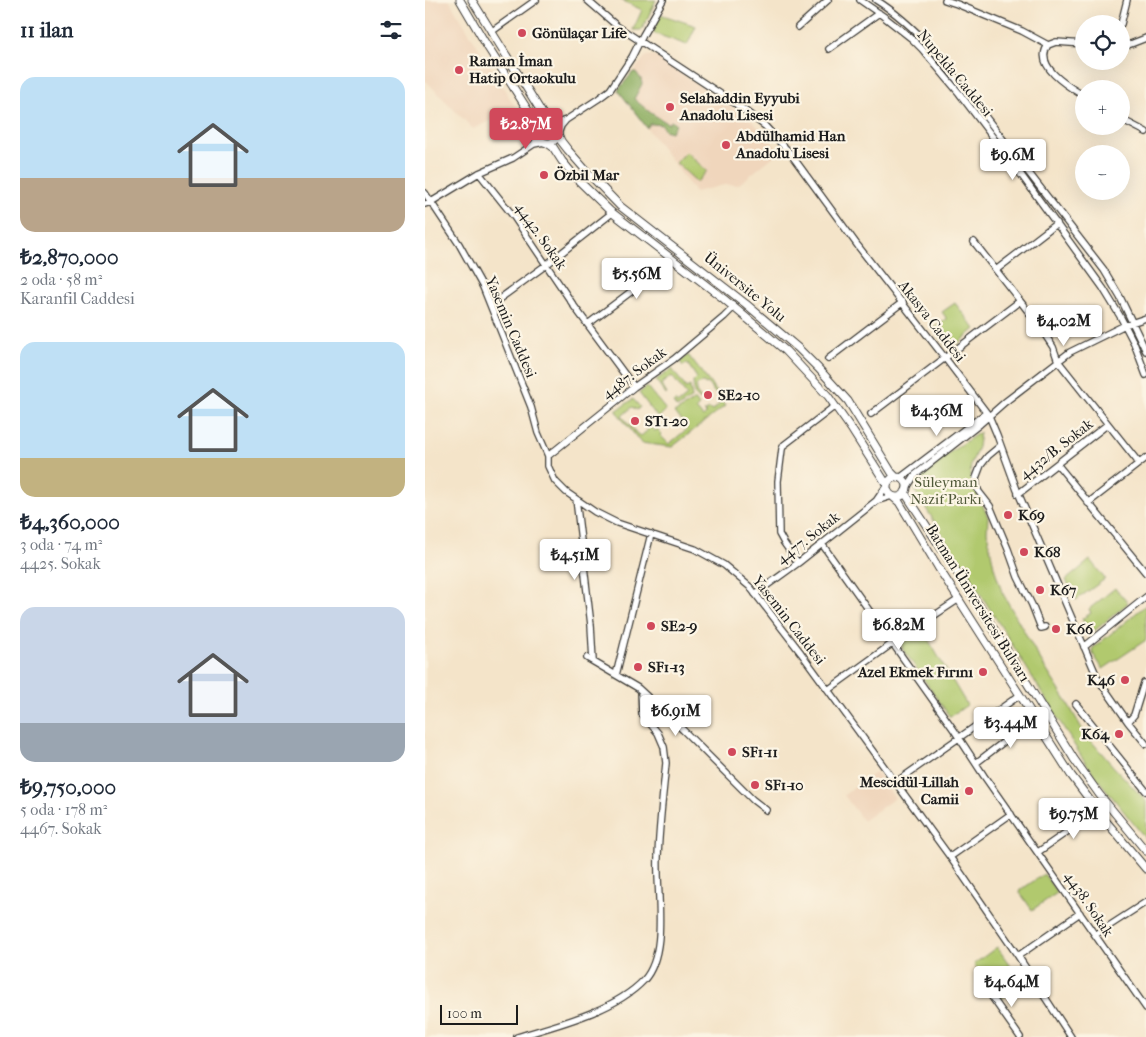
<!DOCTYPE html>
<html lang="tr">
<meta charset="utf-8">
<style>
body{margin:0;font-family:"IM FELL French Canon",serif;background:#f6f6f7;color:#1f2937;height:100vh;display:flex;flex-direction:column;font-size:19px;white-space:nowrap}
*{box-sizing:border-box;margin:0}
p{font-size:16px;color:#747a83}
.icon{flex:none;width:28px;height:28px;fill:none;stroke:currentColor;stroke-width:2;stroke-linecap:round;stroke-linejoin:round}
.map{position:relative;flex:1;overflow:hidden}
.drawer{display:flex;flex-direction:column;background:#fff;width:425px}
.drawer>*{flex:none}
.buttons{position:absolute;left:650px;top:15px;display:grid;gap:10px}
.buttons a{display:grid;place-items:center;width:55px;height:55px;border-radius:50%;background:#fff;box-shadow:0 5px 20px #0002;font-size:25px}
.scale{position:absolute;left:15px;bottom:12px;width:78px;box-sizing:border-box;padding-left:5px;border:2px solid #1c1c1c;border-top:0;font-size:14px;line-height:18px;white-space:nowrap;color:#1c1c1c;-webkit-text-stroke:4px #fcf5e5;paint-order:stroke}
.price{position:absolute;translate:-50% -42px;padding:0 11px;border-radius:5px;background:#fff;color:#222;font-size:16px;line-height:32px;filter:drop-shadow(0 1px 2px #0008)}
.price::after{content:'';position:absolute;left:50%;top:30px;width:15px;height:11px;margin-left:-8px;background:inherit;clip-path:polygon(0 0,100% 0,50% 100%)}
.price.active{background:#d1495b;color:#fff}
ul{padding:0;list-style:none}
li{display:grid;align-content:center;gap:10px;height:265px;padding:0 20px}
li span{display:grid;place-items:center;height:155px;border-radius:15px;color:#555}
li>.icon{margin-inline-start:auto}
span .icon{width:90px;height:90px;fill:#fffc;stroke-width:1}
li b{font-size:21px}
h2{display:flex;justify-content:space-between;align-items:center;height:60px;padding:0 20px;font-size:21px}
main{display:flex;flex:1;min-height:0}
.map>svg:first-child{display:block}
.built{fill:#f0d6bc}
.green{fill:#b1c96e;stroke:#667245}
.forest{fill:#8cad61;stroke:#54643e}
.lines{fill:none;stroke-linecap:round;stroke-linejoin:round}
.minor-casing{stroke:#3c3a36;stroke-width:8}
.major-casing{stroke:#3c3a36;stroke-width:9}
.minor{stroke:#fff;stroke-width:5.5}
.major{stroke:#fff;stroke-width:7}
.poi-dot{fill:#d1495b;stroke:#fcf5e5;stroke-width:2}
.labels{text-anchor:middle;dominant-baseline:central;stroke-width:4.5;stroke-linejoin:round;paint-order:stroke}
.poi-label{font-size:15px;font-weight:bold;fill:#1c1c1c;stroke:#fcf5e5;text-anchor:start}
.street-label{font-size:15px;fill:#1c1c1c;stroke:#fcf5e5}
.park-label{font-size:15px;fill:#505939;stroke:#fcf5e5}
</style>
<main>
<section class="drawer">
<h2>11 ilan<svg class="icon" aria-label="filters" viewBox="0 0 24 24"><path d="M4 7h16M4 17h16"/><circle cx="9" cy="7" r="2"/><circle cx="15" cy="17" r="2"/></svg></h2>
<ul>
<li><span style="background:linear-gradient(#bfe0f5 65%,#b9a48a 0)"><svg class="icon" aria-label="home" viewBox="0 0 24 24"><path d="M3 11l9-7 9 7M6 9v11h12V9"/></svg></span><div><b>₺2,870,000</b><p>2 oda · 58 m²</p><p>Karanfil Caddesi</p></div></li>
<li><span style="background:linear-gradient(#bfe0f5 75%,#c2b280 0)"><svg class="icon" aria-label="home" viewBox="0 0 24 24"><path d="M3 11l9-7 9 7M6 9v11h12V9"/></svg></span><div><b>₺4,360,000</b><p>3 oda · 74 m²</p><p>4425. Sokak</p></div></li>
<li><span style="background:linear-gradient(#c9d6e8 75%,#9aa5b1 0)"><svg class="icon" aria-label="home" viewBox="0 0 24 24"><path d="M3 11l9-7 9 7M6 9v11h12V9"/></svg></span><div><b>₺9,750,000</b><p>5 oda · 178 m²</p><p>4467. Sokak</p></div></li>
</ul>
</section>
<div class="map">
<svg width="721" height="1037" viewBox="0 0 721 1037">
<rect width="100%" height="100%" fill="#fcf5e5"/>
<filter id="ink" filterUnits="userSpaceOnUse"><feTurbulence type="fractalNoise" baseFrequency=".02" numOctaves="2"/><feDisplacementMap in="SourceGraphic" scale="10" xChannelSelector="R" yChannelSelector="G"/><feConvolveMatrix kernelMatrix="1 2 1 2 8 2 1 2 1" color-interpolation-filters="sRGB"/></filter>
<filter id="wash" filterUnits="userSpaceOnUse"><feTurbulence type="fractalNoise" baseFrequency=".0096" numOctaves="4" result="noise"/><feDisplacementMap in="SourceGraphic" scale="20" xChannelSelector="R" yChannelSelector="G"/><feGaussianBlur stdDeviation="1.12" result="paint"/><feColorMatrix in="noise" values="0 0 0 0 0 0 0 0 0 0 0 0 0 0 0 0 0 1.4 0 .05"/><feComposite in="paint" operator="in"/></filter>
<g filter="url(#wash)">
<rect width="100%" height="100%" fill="#f4e4c9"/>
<path class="built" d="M 0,0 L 24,0 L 91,108 L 48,129 L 0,80 Z
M 230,55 L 328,122 L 355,151 L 313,185 L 299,185 L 270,192 L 193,90 L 221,56 Z
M 451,772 L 470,798 L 438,821 L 419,795 Z"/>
<path class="green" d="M 196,0 L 231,0 L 217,30 L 208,30 L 217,10 Z
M 235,14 L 271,26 L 262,45 L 228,33 Z
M 261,152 L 282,171 L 272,182 L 251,163 Z
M 530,303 L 550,329 L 525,350 L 508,329 L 522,319 L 517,312 Z
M 263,355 L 299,401 L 297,402 L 300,406 L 247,447 L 216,443 L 191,411 L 208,399 L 215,407 L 212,410 L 207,407 L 197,416 L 213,435 L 214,434 L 216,436 L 223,430 L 222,428 L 224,426 L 230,431 L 232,429 L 236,434 L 235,435 L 244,444 L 262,429 L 258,423 L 259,422 L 249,413 L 270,400 L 274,406 L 271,409 L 278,417 L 281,414 L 279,412 L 284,409 L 287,411 L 295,404 L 293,401 L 295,399 L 282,383 L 280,384 L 279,382 L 277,382 L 271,386 L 272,390 L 271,392 L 276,399 L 275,400 L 269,394 L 268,382 L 272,378 L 262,363 L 258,366 L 255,362 Z
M 247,369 L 261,388 L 265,386 L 267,398 L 252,408 L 248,403 L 250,401 L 252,404 L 262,396 L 247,376 L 236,384 L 242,394 L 241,395 L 231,380 Z
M 222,387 L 241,410 L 233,418 L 214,393 Z
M 555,432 L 553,447 L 546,464 L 545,478 L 563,517 L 562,532 L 569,567 L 577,592 L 617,663 L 642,702 L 660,734 L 688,766 L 721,801 L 721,839 L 671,777 L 656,756 L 582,636 L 490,491 L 491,482 L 506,465 Z
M 665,560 L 680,579 L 651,600 L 641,580 Z
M 690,588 L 703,603 L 668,632 L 664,631 L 657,619 L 666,613 L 664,609 Z
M 721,605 L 721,640 L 678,669 L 668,654 L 667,649 Z
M 497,629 L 542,705 L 525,717 L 477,648 L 477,643 Z
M 619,874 L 632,893 L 607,910 L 594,891 Z
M 572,947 L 596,981 L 596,986 L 577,998 L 573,998 L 549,964 Z"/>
<path class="forest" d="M 208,72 L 211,72 L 216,79 L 217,84 L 209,99 L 226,113 L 244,124 L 246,121 L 251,124 L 246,132 L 239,130 L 237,125 L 228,124 L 225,124 L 222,128 L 193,90 Z"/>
</g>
<g filter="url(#ink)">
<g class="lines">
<defs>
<path id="minor" d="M 162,0 L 192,26 L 311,104 L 340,126 L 365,153 L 433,246 L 520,358 L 564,416 L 572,435 L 592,490 L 673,679 L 703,722 L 721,744
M 435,0 L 458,16 L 486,38 L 497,49 L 534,93 L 589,165 L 678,288 L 695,316 L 709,343 L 721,375
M 451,0 C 472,13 491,31 508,49 L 679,270 L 695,297 L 721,351
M 520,0 L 532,4 L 597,31 L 623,45
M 696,24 L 702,0
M 373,27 L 403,0
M 66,32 L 111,0
M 623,45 C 608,66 644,87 659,96
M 623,45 L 631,42 L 659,44
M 696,45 L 703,45 L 721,38
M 404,49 L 454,13
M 696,119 L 721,132
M 127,125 L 141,120 L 173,99 L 185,90 L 207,57 L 218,35 L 238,0
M 133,134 L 136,126 L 141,120
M 114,135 L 109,144 L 119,142
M 54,173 L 89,217 L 149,306 L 209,387
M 0,193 L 34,244 L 58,287 L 106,407 L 113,433 L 123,456 L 123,466 L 130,481 L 141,492 L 170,512 L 192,523 L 270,549 L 299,565 L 325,587 L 376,653 L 525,857 L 593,956 L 646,1037
M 0,204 L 6,202 L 54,173 L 88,158 L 109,144
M 549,242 L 613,324 L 628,347 L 633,361 L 714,463
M 571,270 L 632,223
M 66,305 L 121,265 L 187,213
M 163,324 L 248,260
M 403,359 L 478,302
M 446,414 L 595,301
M 575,446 L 563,456 L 556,465 L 551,478 L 552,487 L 554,492 L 565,506 L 583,549 L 593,577 L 607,605 L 616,628 L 620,627
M 123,456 L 209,387 L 249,359 L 299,317 L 309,307
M 632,464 L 721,573
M 475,478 L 561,413
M 462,485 L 451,501 L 467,496
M 481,489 L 490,475 L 555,424 L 580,402 L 645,352 L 700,325 L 721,318
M 593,494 L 683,424
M 151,499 L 166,625 L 168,661
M 663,503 L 721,458
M 397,544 L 529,730 L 559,776 L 721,1008
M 373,563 L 359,543 L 354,534 L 353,481 L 357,449 L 359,445 L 406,409 L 411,407
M 330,594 L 373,563 L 451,501
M 659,647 L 721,597
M 162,658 L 213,688 L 258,730 L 328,800 L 341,810
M 191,675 L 226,534
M 403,690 L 468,643 L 534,599
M 651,704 L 721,791
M 703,722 L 709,715 L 719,683
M 551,763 L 610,718
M 471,782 L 595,695
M 613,852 L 672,811
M 525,857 L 586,814
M 670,935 L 721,902
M 593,956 L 655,913
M 562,990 L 595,1037
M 92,1037 C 132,1025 190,1011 219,980 C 244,952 231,892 233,857 C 234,826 238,794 241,763 L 239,747 L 233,733 L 217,714 L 216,691"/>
<path id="major" d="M 35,0 L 62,46 L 113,126 L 114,132
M 47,0 L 122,121 L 127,125
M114 134a9 9 0 1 1 18 0a9 9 0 1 1-18 0Z
M 133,134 L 136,141 L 143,150 L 165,175 L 195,206 L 321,304 L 373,348 L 393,368 L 423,401 L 467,473 L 472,478
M 122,143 L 128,147 L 137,161 L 153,180 L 185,211 L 299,299 L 361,351 L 403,396 L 427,430 L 462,485
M462 487a10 10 0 1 1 20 0a10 10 0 1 1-20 0Z
M 480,492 L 482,496 L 560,615 L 649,759 L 674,794 L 721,851
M 467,496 L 474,502 L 513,567 L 646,775 L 679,819 L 721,869"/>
</defs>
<use href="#minor" class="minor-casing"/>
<use href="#major" class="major-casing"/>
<use href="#minor" class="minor"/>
<use href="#major" class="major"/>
</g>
</g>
<g class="poi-dot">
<circle cx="97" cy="33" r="5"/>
<circle cx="34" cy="70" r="5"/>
<circle cx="245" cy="107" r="5"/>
<circle cx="301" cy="145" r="5"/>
<circle cx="119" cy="175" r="5"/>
<circle cx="283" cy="395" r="5"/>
<circle cx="210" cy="421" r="5"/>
<circle cx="583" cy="515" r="5"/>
<circle cx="599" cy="552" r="5"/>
<circle cx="615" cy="590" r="5"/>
<circle cx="226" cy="626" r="5"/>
<circle cx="631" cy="629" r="5"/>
<circle cx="213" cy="667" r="5"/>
<circle cx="558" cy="672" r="5"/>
<circle cx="700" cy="680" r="5"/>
<circle cx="694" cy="734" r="5"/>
<circle cx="307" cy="752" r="5"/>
<circle cx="330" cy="785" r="5"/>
<circle cx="544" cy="791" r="5"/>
</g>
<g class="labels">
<g class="poi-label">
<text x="107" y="33">Gönülaçar Life</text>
<text x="44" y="61">Raman İman<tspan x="44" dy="17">Hatip Ortaokulu</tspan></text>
<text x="255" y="98">Selahaddin Eyyubi<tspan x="255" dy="17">Anadolu Lisesi</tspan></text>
<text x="311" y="136">Abdülhamid Han<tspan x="311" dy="17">Anadolu Lisesi</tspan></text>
<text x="129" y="175">Özbil Mar</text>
<text x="293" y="395">SE2-10</text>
<text x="220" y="421">ST1-20</text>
<text x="593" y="515">K69</text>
<text x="609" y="552">K68</text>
<text x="625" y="590">K67</text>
<text x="236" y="626">SE2-9</text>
<text x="641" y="629">K66</text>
<text x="223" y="667">SF1-13</text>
<text x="548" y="672" text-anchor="end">Azel Ekmek Fırını</text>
<text x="690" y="680" text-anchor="end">K46</text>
<text x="684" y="734" text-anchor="end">K64</text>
<text x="317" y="752">SF1-11</text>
<text x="534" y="782" text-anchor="end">Mescidül-Lillah<tspan x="534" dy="17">Camii</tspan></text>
<text x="340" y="785">SF1-10</text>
</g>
<g class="street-label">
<text transform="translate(530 73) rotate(50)">Nupelda Caddesi</text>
<text transform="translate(116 236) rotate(55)">4442. Sokak</text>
<text transform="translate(320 287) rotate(39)">Üniversite Yolu</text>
<text transform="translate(507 321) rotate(52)">Akasya Caddesi</text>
<text transform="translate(86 327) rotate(67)">Yasemin Caddesi</text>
<text transform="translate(209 373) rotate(-37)">4487. Sokak</text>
<text transform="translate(631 449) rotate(-38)">4432/B. Sokak</text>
<text transform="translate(383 538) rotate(-38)">4477. Sokak</text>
<text transform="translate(553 603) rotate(58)">Batman Üniversitesi Bulvarı</text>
<text transform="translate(364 620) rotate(52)">Yasemin Caddesi</text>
<text transform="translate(664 904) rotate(56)">4438. Sokak</text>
</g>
<g class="park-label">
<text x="521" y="482">Süleyman<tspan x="521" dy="17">Nazif Parkı</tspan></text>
</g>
</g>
</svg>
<div class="buttons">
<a><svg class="icon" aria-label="locate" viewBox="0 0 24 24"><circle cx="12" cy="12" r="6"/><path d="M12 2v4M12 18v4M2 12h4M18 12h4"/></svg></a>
<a>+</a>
<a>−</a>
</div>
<div class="scale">100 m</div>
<b class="price active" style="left:101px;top:150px">₺2.87M</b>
<b class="price" style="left:588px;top:181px">₺9.6M</b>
<b class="price" style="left:212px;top:300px">₺5.56M</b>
<b class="price" style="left:639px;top:347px">₺4.02M</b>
<b class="price" style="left:512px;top:437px">₺4.36M</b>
<b class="price" style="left:150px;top:581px">₺4.51M</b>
<b class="price" style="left:474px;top:651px">₺6.82M</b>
<b class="price" style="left:251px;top:737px">₺6.91M</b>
<b class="price" style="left:586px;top:749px">₺3.44M</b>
<b class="price" style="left:649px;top:840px">₺9.75M</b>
<b class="price" style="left:587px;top:1008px">₺4.64M</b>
</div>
</main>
